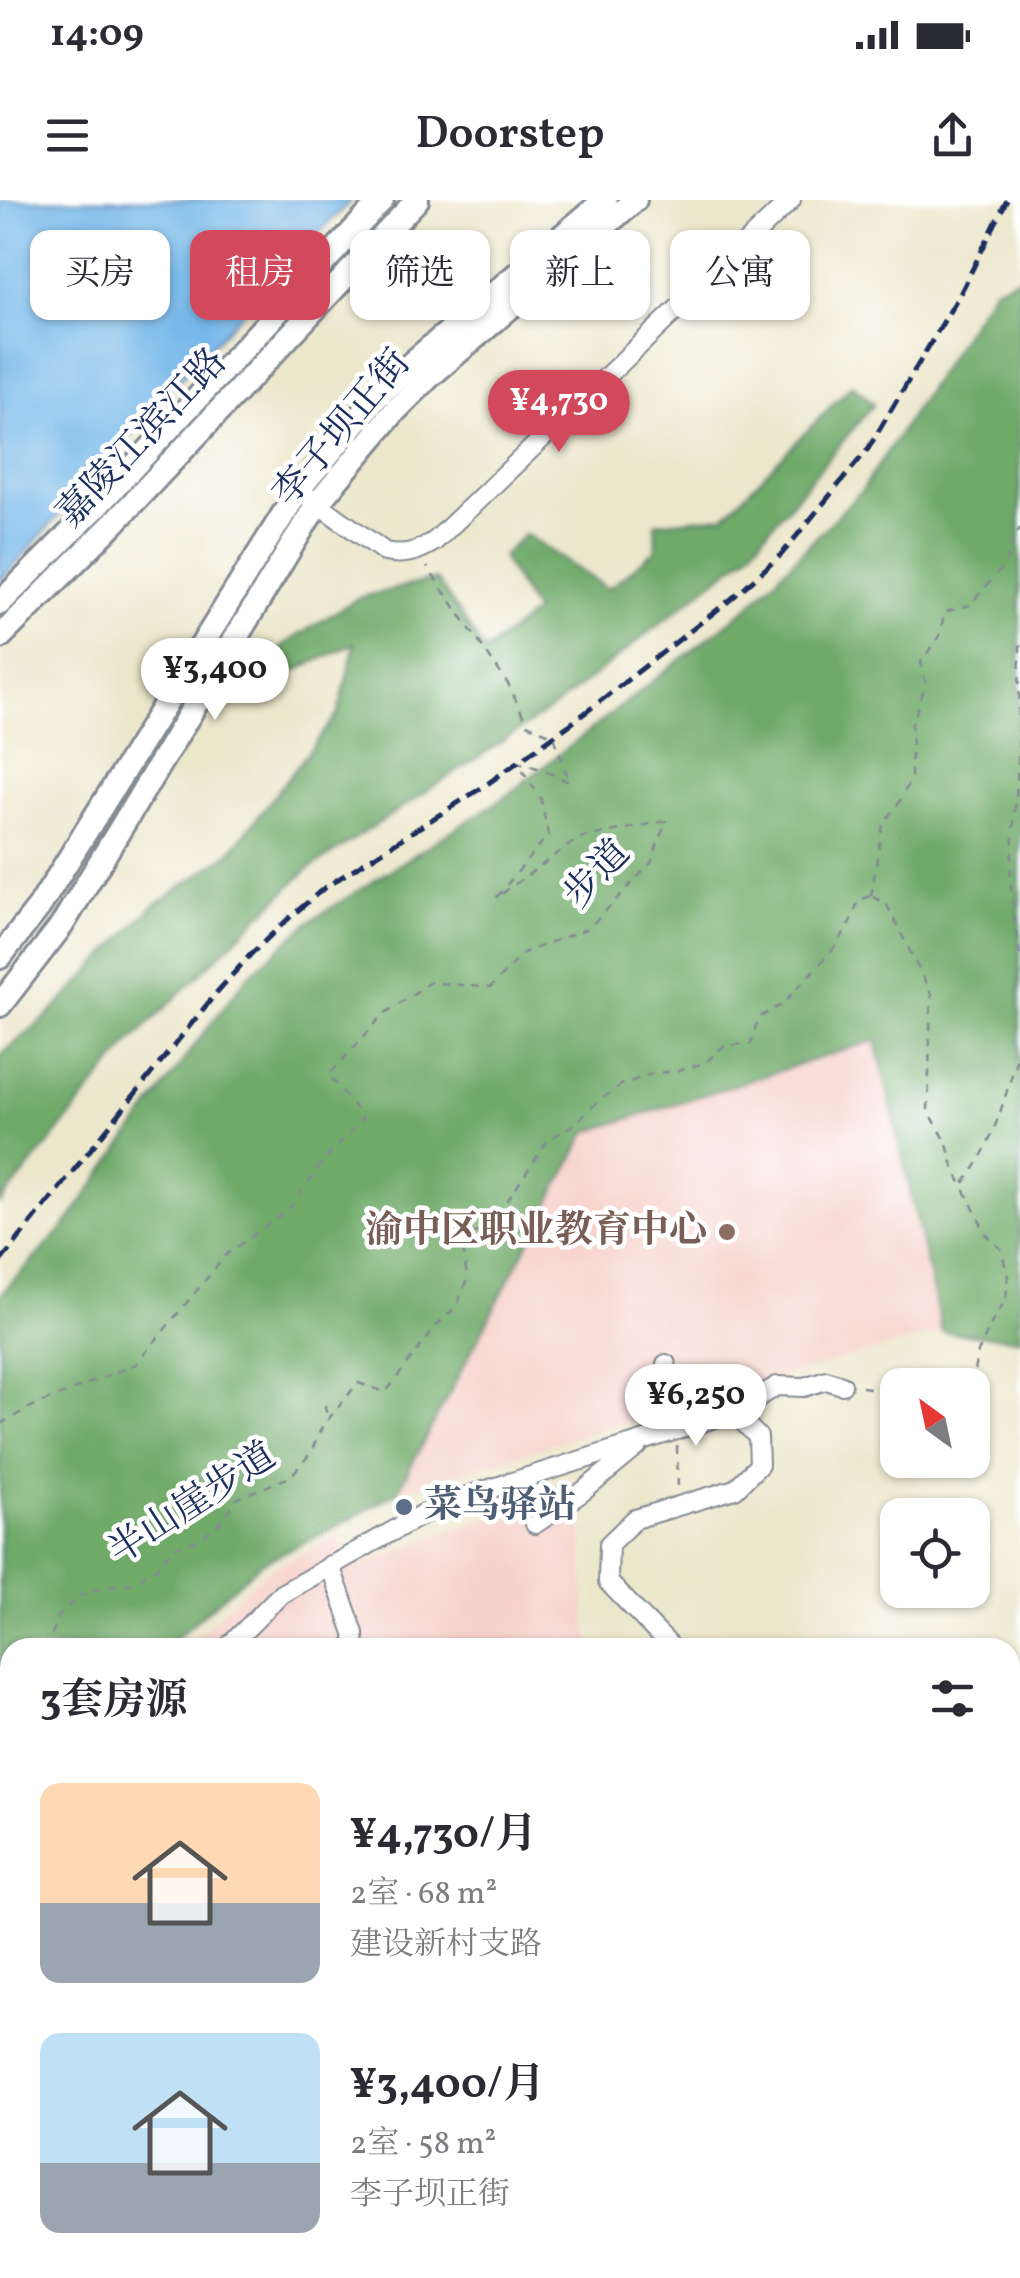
<!DOCTYPE html>
<html lang="zh">
<meta charset="utf-8">
<style>
body{margin:0;font-family:Vollkorn,"Noto Serif SC",serif;background:#f2f2f3;color:#2b2b33;height:100vh;display:flex;flex-direction:column;font-size:38px;white-space:nowrap}
*{box-sizing:border-box;margin:0}
p{font-size:32px;color:#7c7c81}
.icon{flex:none;width:55px;height:55px;fill:none;stroke:currentColor;stroke-width:2;stroke-linecap:round;stroke-linejoin:round}
.map{position:relative;flex:1;overflow:hidden}
.sheet{position:absolute;left:0px;top:1438px;width:1020px;height:642px;display:flex;flex-direction:column;background:#fff;border-radius:30px 30px 0 0;box-shadow:0 2px 8px #0004}
.sheet>*{flex:none}
.guide{position:absolute;left:30px;top:30px;width:960px;height:90px;display:flex;gap:20px}
.needle{width:65px;rotate:327deg}
.tools{position:absolute;left:880px;top:1168px;display:grid;gap:20px}
.tools a{display:grid;place-items:center;width:110px;height:110px;border-radius:20px;background:#fff;box-shadow:0 2px 8px #0004;font-size:50px}
.price{position:absolute;translate:-50% -85px;padding:0 22px;border-radius:35px;background:#fff;color:#222;font-size:32px;line-height:65px;filter:drop-shadow(0 2px 5px #0008)}
.price::after{content:'';position:absolute;left:50%;top:60px;width:30px;height:22px;margin-left:-15px;background:inherit;clip-path:polygon(0 0,100% 0,50% 100%)}
.price.current{background:#d1495b;color:#fff}
ul{padding:0;list-style:none}
li{display:flex;align-items:center;gap:30px;height:250px;padding:0 40px}
li span{display:grid;place-items:center;flex:none;width:280px;height:200px;border-radius:20px;color:#555}
li>.icon{margin-inline-start:auto}
span .icon{width:120px;height:120px;fill:#fffc;stroke-width:1}
li b{font-size:42px}
h2{display:flex;justify-content:space-between;align-items:center;height:120px;padding:0 40px;font-size:42px}
.pill{padding:0 35px;border-radius:20px;background:#fff;box-shadow:0 2px 8px #0004;font-size:35px;line-height:90px}
.pill.current{background:#d1495b;color:#fff}
.status{display:flex;justify-content:space-between;align-items:center;height:70px;padding:0 50px;background:#fff;direction:ltr}
.status svg{height:28px;fill:currentColor}
header{display:flex;justify-content:space-between;align-items:center;height:130px;padding:0 40px;background:#fff;font-size:45px;font-weight:600}
.map>svg:first-child{display:block}
.built{fill:#f7d0c9}
.forest{fill:#6faa69;stroke:#456c64;stroke-width:2.5}
.water{fill:#74b7e9;stroke:#4873a4;stroke-width:2.5}
.lines{fill:none;stroke-linecap:round;stroke-linejoin:round}
.minor-casing{stroke:#848b94;stroke-width:22}
.major-casing{stroke:#848b94;stroke-width:28}
.path{stroke:#848b94;stroke-width:2.5;stroke-dasharray:8 8;stroke-linecap:butt}
.minor{stroke:#fff;stroke-width:18}
.major{stroke:#fff;stroke-width:22}
.rail{stroke:#1b2f5e;stroke-width:5;stroke-dasharray:15 8;stroke-linecap:butt}
.education-dot{fill:#8d6e63;stroke:#fff;stroke-width:4}
.service-dot{fill:#5c6f8a;stroke:#fff;stroke-width:4}
.labels{text-anchor:middle;dominant-baseline:central;stroke-width:9;stroke-linejoin:round;paint-order:stroke}
.street-label{font-size:38px;fill:#1b2f5e;stroke:#fff}
.education-label{font-size:38px;font-weight:bold;fill:#785e54;stroke:#fff;text-anchor:end}
.service-label{font-size:38px;font-weight:bold;fill:#4e5e75;stroke:#fff;text-anchor:start}
</style>
<div class="status"><b>14:09</b><svg viewBox="0 0 49 12"><path d="M0 12V9h3v3zM5 12V6h3v6zM10 12V3h3v9zM15 12V0h3v12zM26 1h20v11H26zM47 4h2v5h-2z"/></svg></div>
<header><svg class="icon" aria-label="menu" viewBox="0 0 24 24"><path d="M4 6h16M4 12h16M4 18h16"/></svg>Doorstep<svg class="icon" aria-label="share" viewBox="0 0 24 24"><path d="M12 15V3M7 8l5-5 5 5M5 13v7h14v-7"/></svg></header>
<div class="map">
<svg width="1020" height="2078" viewBox="0 0 1020 2078">
<rect width="100%" height="100%" fill="#fff"/>
<filter id="ink" filterUnits="userSpaceOnUse"><feTurbulence type="fractalNoise" baseFrequency=".01" numOctaves="2"/><feDisplacementMap in="SourceGraphic" scale="20" xChannelSelector="R" yChannelSelector="G"/><feConvolveMatrix kernelMatrix="1 2 1 2 8 2 1 2 1" color-interpolation-filters="sRGB"/></filter>
<filter id="wash" filterUnits="userSpaceOnUse"><feTurbulence type="fractalNoise" baseFrequency=".0048" numOctaves="4" result="noise"/><feDisplacementMap in="SourceGraphic" scale="40" xChannelSelector="R" yChannelSelector="G"/><feGaussianBlur stdDeviation="2.25" result="paint"/><feColorMatrix in="noise" values="0 0 0 0 0 0 0 0 0 0 0 0 0 0 0 0 0 1.4 0 .05"/><feComposite in="paint" operator="in"/></filter>
<g filter="url(#wash)">
<rect width="100%" height="100%" fill="#ece7cb"/>
<path class="built" d="M 876,840 L 942,1132 L 673,1207 L 397,1292 L 587,932 Z
M 580,1281 L 586,1428 L 593,1447 L 183,1448 L 268,1370 L 338,1336 L 351,1369 Z
M 10,1620 L 10,2070 L 711,2070 L 704,2078 L 0,2078 L 0,1631 Z"/>
<path class="forest" d="M 1020,77 L 1020,1139 L 942,1132 L 876,840 L 587,932 L 397,1292 L 334,1328 L 261,1363 L 166,1447 L 10,1448 L 10,1600 L 0,1611 L 0,1095 L 64,1027 L 194,846 L 247,777 L 309,722 L 502,599 L 747,408 L 863,289 L 994,88 Z
M 852,185 L 874,204 L 747,355 L 554,507 L 306,671 L 131,841 L 0,1004 L 0,855 L 48,816 L 153,706 L 229,654 L 338,514 L 355,443 L 272,482 L 282,446 L 358,398 L 436,379 L 485,452 L 535,412 L 502,357 L 525,334 L 608,389 L 656,350 L 655,323 L 724,316 Z"/>
<path class="water" d="M 0,0 L 352,0 L 309,42 L 162,198 L 0,382 Z"/>
</g>
<g filter="url(#ink)">
<g class="lines">
<defs>
<path id="minor" d="M 307,296 L 385,352 C 405,356 417,352 435,341 L 791,0
M 666,1164 L 677,1230
M 734,1212 L 777,1186 L 804,1187 L 826,1180 L 842,1185
M 535,1324 L 581,1293 L 638,1246
M 330,1365 L 354,1433 L 355,1448
M 227,1448 L 281,1394 L 439,1305 L 734,1212 L 758,1237 L 759,1265 L 735,1289 L 635,1319 L 609,1344 L 608,1382 L 672,1448
M 1010,1864 L 1020,1863
M 1010,2030 L 1020,2027
M 829,2078 L 833,2070"/>
<path id="major" d="M 0,403 L 93,310 L 382,0
M 0,437 L 112,325 L 417,0
M 0,757 L 39,707 L 299,289 L 377,197 L 413,162 L 605,0
M 0,805 L 62,725 L 317,304 L 395,211 L 429,177 L 635,0"/>
</defs>
<use href="#minor" class="minor-casing"/>
<use href="#major" class="major-casing"/>
<path class="path" d="M 1020,444 L 1018,567 L 1010,680 L 1020,756
M 871,696 L 883,624 L 899,603 L 911,578 L 912,524 L 926,484 L 921,462 L 939,436 L 945,412 L 970,405 L 1006,363 L 1012,341 L 1020,328
M 873,697 L 886,703 L 931,794 L 928,910 L 946,941 L 953,966 L 986,1034 L 1001,1049 L 1008,1076 L 1006,1099 L 992,1122 L 978,1152 L 974,1179 L 970,1185
M 964,983 C 994,945 1006,893 1020,847
M 462,1037 L 466,1022
M 862,1187 L 877,1189 L 898,1199
M 325,1205 L 327,1218
M 0,1224 L 31,1207 L 136,1164 L 227,1054 L 288,1010 L 325,959 L 363,918 L 329,875 L 384,814 L 430,782 L 490,788 L 523,753 L 589,728 L 651,663 L 666,621 L 579,638 L 496,698 L 548,635 L 541,599 L 517,562 L 541,569 L 569,582 L 554,536 L 527,524 L 508,484 L 427,367
M 677,1246 L 678,1288
M 44,1448 L 49,1443 L 58,1417 L 80,1395 L 105,1387 L 132,1383 L 157,1368 L 173,1348 L 199,1340 L 222,1321 L 238,1298 L 290,1277 L 310,1254 L 322,1227 L 358,1183 L 386,1192 L 438,1124 L 457,1106 L 467,1079 L 462,1038 L 490,1027 L 548,940 L 575,924 L 596,903 L 621,885 L 654,873 L 677,871 L 705,863 L 725,845 L 751,844 L 758,818 L 782,805 L 836,746 L 849,725 L 859,700 L 871,696
M 0,1492 L 10,1474"/>
<use href="#minor" class="minor"/>
<use href="#major" class="major"/>
<path class="rail" d="M 0,1062 L 217,792 L 251,754 L 287,720 L 324,688 L 483,587 L 572,523 L 730,400 L 781,355 L 868,249 L 961,92 L 1007,0"/>
</g>
</g>
<circle class="education-dot" cx="727" cy="1032" r="10"/>
<circle class="service-dot" cx="404" cy="1307" r="10"/>
<g class="labels">
<g class="street-label">
<text transform="translate(343 229) rotate(-50)">李子坝正街</text>
<text transform="translate(143 239) rotate(-47)">嘉陵江滨江路</text>
<text transform="translate(598 675) rotate(-46)">步道</text>
<text transform="translate(193 1305) rotate(-33)">半山崖步道</text>
</g>
<g class="education-label">
<text x="707" y="1032">渝中区职业教育中心</text>
</g>
<g class="service-label">
<text x="424" y="1307">菜鸟驿站</text>
</g>
</g>
</svg>
<div class="tools">
<a><svg class="needle" viewBox="-14 -14 28 28"><path d="M0-13l5 13h-10z" fill="#e53935"/><path d="M0 13l5-13h-10z" fill="#7c7c81"/></svg></a>
<a><svg class="icon" aria-label="locate" viewBox="0 0 24 24"><circle cx="12" cy="12" r="6"/><path d="M12 2v4M12 18v4M2 12h4M18 12h4"/></svg></a>
</div>
<b class="price current" style="left:559px;top:255px">¥4,730</b>
<b class="price" style="left:215px;top:523px">¥3,400</b>
<b class="price" style="left:696px;top:1249px">¥6,250</b>
<div class="guide">
<a class="pill">买房</a>
<a class="pill current">租房</a>
<a class="pill">筛选</a>
<a class="pill">新上</a>
<a class="pill">公寓</a>
</div>
<section class="sheet">
<h2>3套房源<svg class="icon" aria-label="filters" viewBox="0 0 24 24"><path d="M4 7h16M4 17h16"/><circle cx="9" cy="7" r="2"/><circle cx="15" cy="17" r="2"/></svg></h2>
<ul>
<li><span style="background:linear-gradient(#ffd9b3 60%,#9aa5b1 0)"><svg class="icon" aria-label="home" viewBox="0 0 24 24"><path d="M3 11l9-7 9 7M6 9v11h12V9"/></svg></span><div><b>¥4,730/月</b><p>2室 · 68 m²</p><p>建设新村支路</p></div></li>
<li><span style="background:linear-gradient(#bfe0f5 65%,#9aa5b1 0)"><svg class="icon" aria-label="home" viewBox="0 0 24 24"><path d="M3 11l9-7 9 7M6 9v11h12V9"/></svg></span><div><b>¥3,400/月</b><p>2室 · 58 m²</p><p>李子坝正街</p></div></li>
</ul>
</section>
</div>
